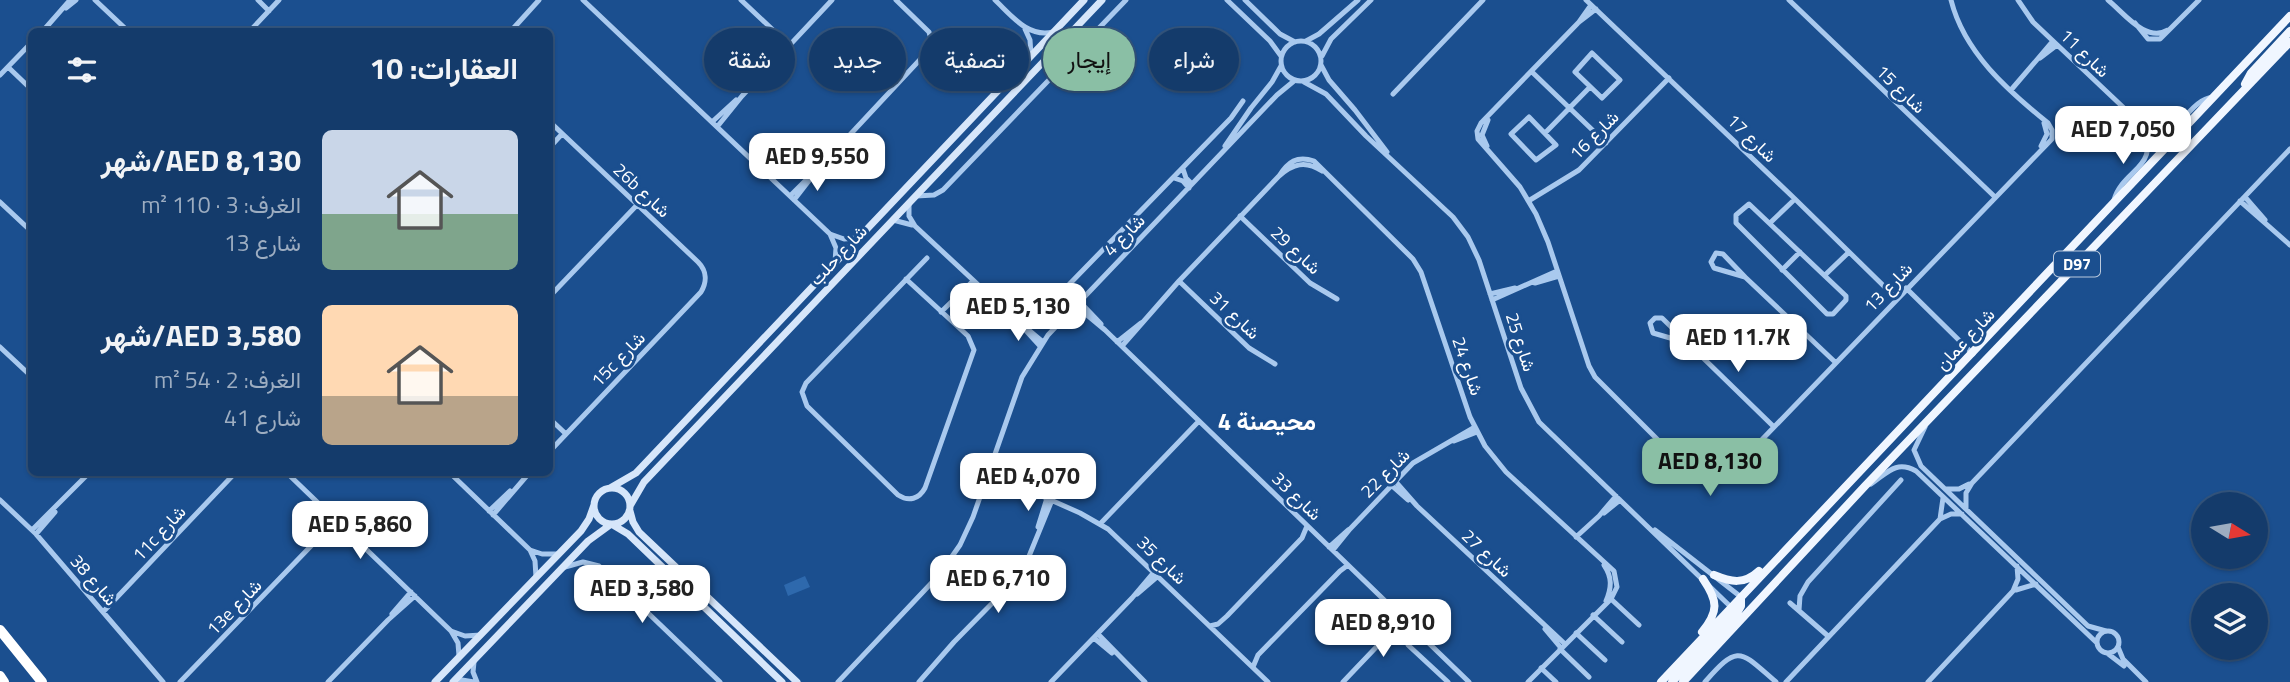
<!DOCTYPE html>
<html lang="ar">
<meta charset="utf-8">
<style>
body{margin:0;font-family:"Titillium Web",Vazirmatn,sans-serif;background:#214673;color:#f1f3f6;direction:rtl;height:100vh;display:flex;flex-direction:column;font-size:26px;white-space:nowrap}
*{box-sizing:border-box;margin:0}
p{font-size:23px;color:#9dadc1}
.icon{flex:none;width:38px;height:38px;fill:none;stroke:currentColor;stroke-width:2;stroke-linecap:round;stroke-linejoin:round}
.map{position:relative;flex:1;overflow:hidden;direction:ltr}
.panel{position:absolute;left:28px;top:28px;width:525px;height:448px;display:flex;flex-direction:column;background:#143b6b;border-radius:10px;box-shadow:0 2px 5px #0004,0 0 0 2px #33557e;direction:rtl}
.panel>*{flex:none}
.banner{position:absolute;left:574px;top:28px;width:665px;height:63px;direction:rtl;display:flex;gap:14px}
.needle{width:46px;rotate:101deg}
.controls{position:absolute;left:2191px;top:492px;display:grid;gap:14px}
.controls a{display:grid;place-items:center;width:77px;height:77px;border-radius:50%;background:#143b6b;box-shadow:0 2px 5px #0004,0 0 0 2px #33557e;font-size:35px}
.price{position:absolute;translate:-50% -60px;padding:0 16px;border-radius:14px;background:#fff;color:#222;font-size:23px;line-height:46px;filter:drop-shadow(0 2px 4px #0008)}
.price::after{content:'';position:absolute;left:50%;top:42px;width:21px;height:16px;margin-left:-10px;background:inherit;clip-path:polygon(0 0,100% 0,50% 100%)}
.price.current{background:#8abfa5;color:#111}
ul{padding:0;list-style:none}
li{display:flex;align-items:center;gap:21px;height:175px;padding:0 35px}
li span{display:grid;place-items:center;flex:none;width:196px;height:140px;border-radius:10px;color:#555}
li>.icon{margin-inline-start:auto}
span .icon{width:84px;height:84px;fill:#fffc;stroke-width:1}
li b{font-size:30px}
h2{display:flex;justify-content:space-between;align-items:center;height:84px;padding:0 35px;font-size:30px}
.tag{padding:0 24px;border-radius:32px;background:#143b6b;box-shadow:0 2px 5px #0004,0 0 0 2px #33557e;font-size:24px;line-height:63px}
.tag.current{background:#8abfa5;color:#111}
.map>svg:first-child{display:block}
.green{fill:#2e69ad}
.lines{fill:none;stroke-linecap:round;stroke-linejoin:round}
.street{stroke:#a9c9ee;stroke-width:5}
.secondary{stroke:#d6e6fa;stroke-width:7}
.primary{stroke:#f0f6ff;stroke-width:8}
.highway{stroke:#fff;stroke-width:10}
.labels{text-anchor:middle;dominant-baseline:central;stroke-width:6;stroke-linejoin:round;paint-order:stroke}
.shield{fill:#1b4f8f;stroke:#bbcadd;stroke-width:2}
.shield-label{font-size:16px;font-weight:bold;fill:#fff}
.street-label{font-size:18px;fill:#fff;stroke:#1b4f8f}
.district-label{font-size:24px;font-weight:bold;fill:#fff;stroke:#1b4f8f}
</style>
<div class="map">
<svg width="2290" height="682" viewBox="0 0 2290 682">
<rect width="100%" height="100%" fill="#1b4f8f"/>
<path class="green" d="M 805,576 L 810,587 L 788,596 L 784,585 Z"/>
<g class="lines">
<path class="street" d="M 95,0 L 129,32
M 258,0 L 269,11
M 583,0 L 830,234 L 836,248 L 835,262
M 741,0 L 789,45
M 995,0 C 1012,16 1028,38 1053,32
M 1227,0 L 1270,41 L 1281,56
M 1245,0 L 1280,34 L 1295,42
M 1586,0 L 1795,199 L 1896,298
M 1789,0 L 1995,197
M 2018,0 L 2033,22 L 2143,126 C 2183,143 2183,102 2213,97
M 2108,0 C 2125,14 2146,43 2168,30
M 66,8 L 76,0
M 1596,9 L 1579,22 L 1481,123 L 1477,131 L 1478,139 L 1520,187 L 1536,214 L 1548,242 L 1589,366 L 1595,377 L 1697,479 L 1711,485 L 1724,479 L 2052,139 L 2052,130 L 2048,123 C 2007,90 1964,52 1951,0
M 1579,22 L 1591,5
M 2135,23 L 2148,39 L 2160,39 L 2199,0
M 1025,29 L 1030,40 L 1031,56
M 42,32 L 70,0
M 249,32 L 279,0
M 510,32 L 539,0
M1281 61a20 20 0 1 1 40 0a20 20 0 1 1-40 0Z
M 1306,41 L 1319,34 L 1358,0
M 1592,53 L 1620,80 L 1602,98 L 1575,72 Z
M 1322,56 L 1331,39 L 1371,0
M 2040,58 L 2057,45
M 1321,65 L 1329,80 L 1355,110 L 1387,152
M 8,67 L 32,90
M 1532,72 L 1606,143
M 0,75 L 32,42
M 1304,82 L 1326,94 L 1366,136 L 1453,217 L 1468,237 L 1479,260 L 1521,388 L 1539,422 L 1733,609
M 2011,90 L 2053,41
M 1393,94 L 1483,0
M 1529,117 L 1556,145 L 1536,160 L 1511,134 Z
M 550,122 L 698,262 C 707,271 707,282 701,292 L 550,451
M 712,122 L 736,100
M 717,127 L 742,96 L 832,0
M 1545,133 L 1590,87
M 1225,146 L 1251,108 L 1272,82 L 1281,66
M 1487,146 L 1482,135 L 1488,120
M 2041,146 L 2047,134 L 2044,123
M 550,147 L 562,134
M 1183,169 L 1186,178 L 1192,184
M 1279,176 C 1288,162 1297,155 1314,161 L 1413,259 L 1421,272 L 1470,417 L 1485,446 L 1506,472 L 1614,571 L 1617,587 L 1611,599 L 1528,682
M 1174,178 L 1183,181 L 1189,188
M 790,196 L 810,176
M 916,196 L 934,195 L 943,190 L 1126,0
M 2245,197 L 2265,220
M 794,200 L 818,169 L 928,51 L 931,39 L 929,32 L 896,0
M 1530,200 L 1579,170 L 1669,78
M 2114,200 C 2123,168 2164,167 2140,125
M 2240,201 L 2290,245
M 0,202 L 32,232
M 909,204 L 909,216 L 915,226 L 1017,321 L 1040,346
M 1749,204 L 1846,296 L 1846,300 L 1833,314 L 1827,314 L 1736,223 L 1736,215 Z
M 1240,216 L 1310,283 L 1337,299
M 893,220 L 912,225
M 1770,223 L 1795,199
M 830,234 L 844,239 L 857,238
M 1716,253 L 1723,254 L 1745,277 L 1714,268 L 1711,262 Z
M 1782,270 L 1800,252
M 1825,275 L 1849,252
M 1745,277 L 1835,362
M 906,279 L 968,336 L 974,350 L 925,488 C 919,499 909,502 898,495 L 807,406 L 802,392 L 806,383 L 927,258
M 1179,281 L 1249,348 L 1275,364
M 1535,283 L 1559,276
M 1906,288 L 1973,354
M 1490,294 L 1515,288
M 550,296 L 637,205
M 1492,300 L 1557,271
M 1079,301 L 1101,324
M 1075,305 L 1105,330 L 1469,682
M 941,312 L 973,281
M 1055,326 L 1050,317 L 1053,301 L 1231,118 L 1243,101
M 1025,327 L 1043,342
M 1117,342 L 1141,323
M 1684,342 L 1653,333 L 1650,323 L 1655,318 L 1662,318 L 1773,426
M 1122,346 L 1179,281 L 1279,176 C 1293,164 1305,160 1322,171
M 0,347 L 32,377
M 550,419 L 566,434
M 1925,427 L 1914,450 L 1921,466 L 2088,626 L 2106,631
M 1454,441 L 1477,432
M 1692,471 L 1708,478 L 1725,473
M 286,472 L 451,631 L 458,643 L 459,656
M 449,472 L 530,550 L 535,561 L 536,577
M 988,472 L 1080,513 L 1108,529 L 1268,682
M 986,477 L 1011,485
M 1395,481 L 1417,506 L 1565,644
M 1871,484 C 1887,473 1896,460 1916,471 L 2097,643
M 1391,485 L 1408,500
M 1945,489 L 1959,489 L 1969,484
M 0,500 L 36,534 L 163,682
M 1966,509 L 1966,493 L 1972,483 L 2290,149
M 489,511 L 510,491
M 1604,513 L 1620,500
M 493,515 L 530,472
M 1940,519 L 1943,498
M 1100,524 L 1199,421
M 1038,527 L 1047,498
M 32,530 L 90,472
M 1655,530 L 1741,597
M 36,534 L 55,512
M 1576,537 L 1599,516 L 1616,496
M 1329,547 L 1348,530
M 530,550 L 542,554 L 558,554
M 1333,550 L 1350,529 L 1413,463 L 1475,427
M 1604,565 C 1612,577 1612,587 1606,601
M 565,567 L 583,562 L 599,566 L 720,682
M 2016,590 L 2036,584
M 1137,594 L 1158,576
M 1611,599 L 1639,625
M 1790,603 L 1828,636
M 1799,610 L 1800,596 L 1808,582 L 1901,480
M 103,612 L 236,472
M 392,614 L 411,592
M 1593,615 L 1622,642
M 1210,626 L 1218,624 L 1227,616 L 1302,538 L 1307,526
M 1414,628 L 1407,638 L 1408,645 L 1448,682
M 1545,629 L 1561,648
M2097 642a11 11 0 1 1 22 0a11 11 0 1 1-22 0Z
M 451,631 L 465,636 L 481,635
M 1576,633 L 1605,660
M 1098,634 L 1145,682
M 1094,638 L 1112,653
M 2118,647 L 2123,659 L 2146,682
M 1560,649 L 1589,677
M 2107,653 L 2124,666
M 474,662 L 473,672 L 477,682
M 1253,667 L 1258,655 L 1340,571 L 1348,565
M 1541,668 L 1556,682
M 456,679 L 474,682
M 180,682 L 336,520
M 328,682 L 388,620 L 415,596
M 838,682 L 939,575 L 960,545 L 973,517 L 1022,377 L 1048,335 L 1277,95 L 1294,81
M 919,682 L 954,642 L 1018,577 L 1025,566 L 1052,500
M 1051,682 L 1132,598 L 1154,572
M 1343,682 L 1403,619
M 1705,682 C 1739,643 1740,651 1776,682
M 1786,682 L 1940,519 L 1951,514 L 1962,514
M 1928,682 L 2013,591 L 2018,579 L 2017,566"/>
<path class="secondary" d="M594 506a18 18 0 1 1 36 0a18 18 0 1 1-36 0Z
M 610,488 L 636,473 L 1084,0
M 630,506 L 644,482 L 1102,0
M 630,511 L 633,522 L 639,532 L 797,682
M 613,525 L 628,534 L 782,682
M 435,682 L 581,531 L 589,519 L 594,505
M 453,682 L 588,541 L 610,525"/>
<path class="primary" d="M 2245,84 L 2251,73 L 2290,31
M 1714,575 C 1731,582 1744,585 1759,571
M 1702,632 C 1719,611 1718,601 1703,579
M 1661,682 L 2290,16
M 1672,682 L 1737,613 L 1741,606 L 1741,597
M 1683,682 L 1865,486 L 2290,42"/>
<path class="highway" d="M 0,630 L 42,682
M 0,676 L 4,682"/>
</g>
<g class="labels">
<rect class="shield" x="2054" y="251.5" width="46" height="25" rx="5"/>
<g class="shield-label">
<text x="2077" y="264">D97</text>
</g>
<g class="street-label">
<text transform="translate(2085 53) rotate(44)">شارع 11</text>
<text transform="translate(1901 89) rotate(44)">شارع 15</text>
<text transform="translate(1594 135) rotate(-45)">شارع 16</text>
<text transform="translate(1752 138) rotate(44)">شارع 17</text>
<text transform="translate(642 190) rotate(43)">26b شارع</text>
<text transform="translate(1124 235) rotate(-46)">شارع 4</text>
<text transform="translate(1296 250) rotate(43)">شارع 29</text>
<text transform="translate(838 255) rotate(-47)">شارع حلب</text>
<text transform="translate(1888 287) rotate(-46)">شارع 13</text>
<text transform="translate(1235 315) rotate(43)">شارع 31</text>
<text transform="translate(1965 339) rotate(-47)">شارع عمان</text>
<text transform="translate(1521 342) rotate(72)">شارع 25</text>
<text transform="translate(618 359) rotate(-46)">15c شارع</text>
<text transform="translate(1468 366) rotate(71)">شارع 24</text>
<text transform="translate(1385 473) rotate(-45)">شارع 22</text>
<text transform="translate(1297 496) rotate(44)">شارع 33</text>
<text transform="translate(159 533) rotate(-47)">11c شارع</text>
<text transform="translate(1487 553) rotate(43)">شارع 27</text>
<text transform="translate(1162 560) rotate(44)">شارع 35</text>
<text transform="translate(94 580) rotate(49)">شارع 38</text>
<text transform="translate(234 607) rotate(-46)">13e شارع</text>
</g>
<g class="district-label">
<text x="1267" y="421">محيصنة 4</text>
</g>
</g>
</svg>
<div class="controls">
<a><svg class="needle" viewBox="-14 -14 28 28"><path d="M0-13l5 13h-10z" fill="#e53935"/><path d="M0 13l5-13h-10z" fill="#9dadc1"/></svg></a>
<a><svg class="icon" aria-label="layers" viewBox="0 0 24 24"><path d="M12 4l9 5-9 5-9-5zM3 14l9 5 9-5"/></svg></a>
</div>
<b class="price" style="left:2123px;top:166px">AED 7,050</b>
<b class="price" style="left:817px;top:193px">AED 9,550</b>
<b class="price" style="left:1018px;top:343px">AED 5,130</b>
<b class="price" style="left:1738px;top:374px">AED 11.7K</b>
<b class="price current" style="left:1710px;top:498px">AED 8,130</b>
<b class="price" style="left:1028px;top:513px">AED 4,070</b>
<b class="price" style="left:360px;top:561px">AED 5,860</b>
<b class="price" style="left:998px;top:615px">AED 6,710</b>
<b class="price" style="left:642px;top:625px">AED 3,580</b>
<b class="price" style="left:1383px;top:659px">AED 8,910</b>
<div class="banner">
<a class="tag">شراء</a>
<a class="tag current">إيجار</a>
<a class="tag">تصفية</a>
<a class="tag">جديد</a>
<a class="tag">شقة</a>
</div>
<section class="panel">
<h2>العقارات: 10<svg class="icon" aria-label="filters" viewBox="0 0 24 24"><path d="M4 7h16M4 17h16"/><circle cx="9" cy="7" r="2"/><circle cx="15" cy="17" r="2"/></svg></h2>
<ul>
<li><span style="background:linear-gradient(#c9d6e8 60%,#7fa58c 0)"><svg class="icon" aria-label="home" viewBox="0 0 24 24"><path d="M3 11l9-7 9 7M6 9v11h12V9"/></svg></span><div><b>AED 8,130/شهر</b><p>الغرف: 3 · 110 m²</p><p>شارع 13</p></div></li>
<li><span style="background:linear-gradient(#ffd9b3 65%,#b9a48a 0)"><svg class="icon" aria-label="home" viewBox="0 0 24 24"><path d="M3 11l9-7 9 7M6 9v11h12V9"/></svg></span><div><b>AED 3,580/شهر</b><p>الغرف: 2 · 54 m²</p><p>شارع 41</p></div></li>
</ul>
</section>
</div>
